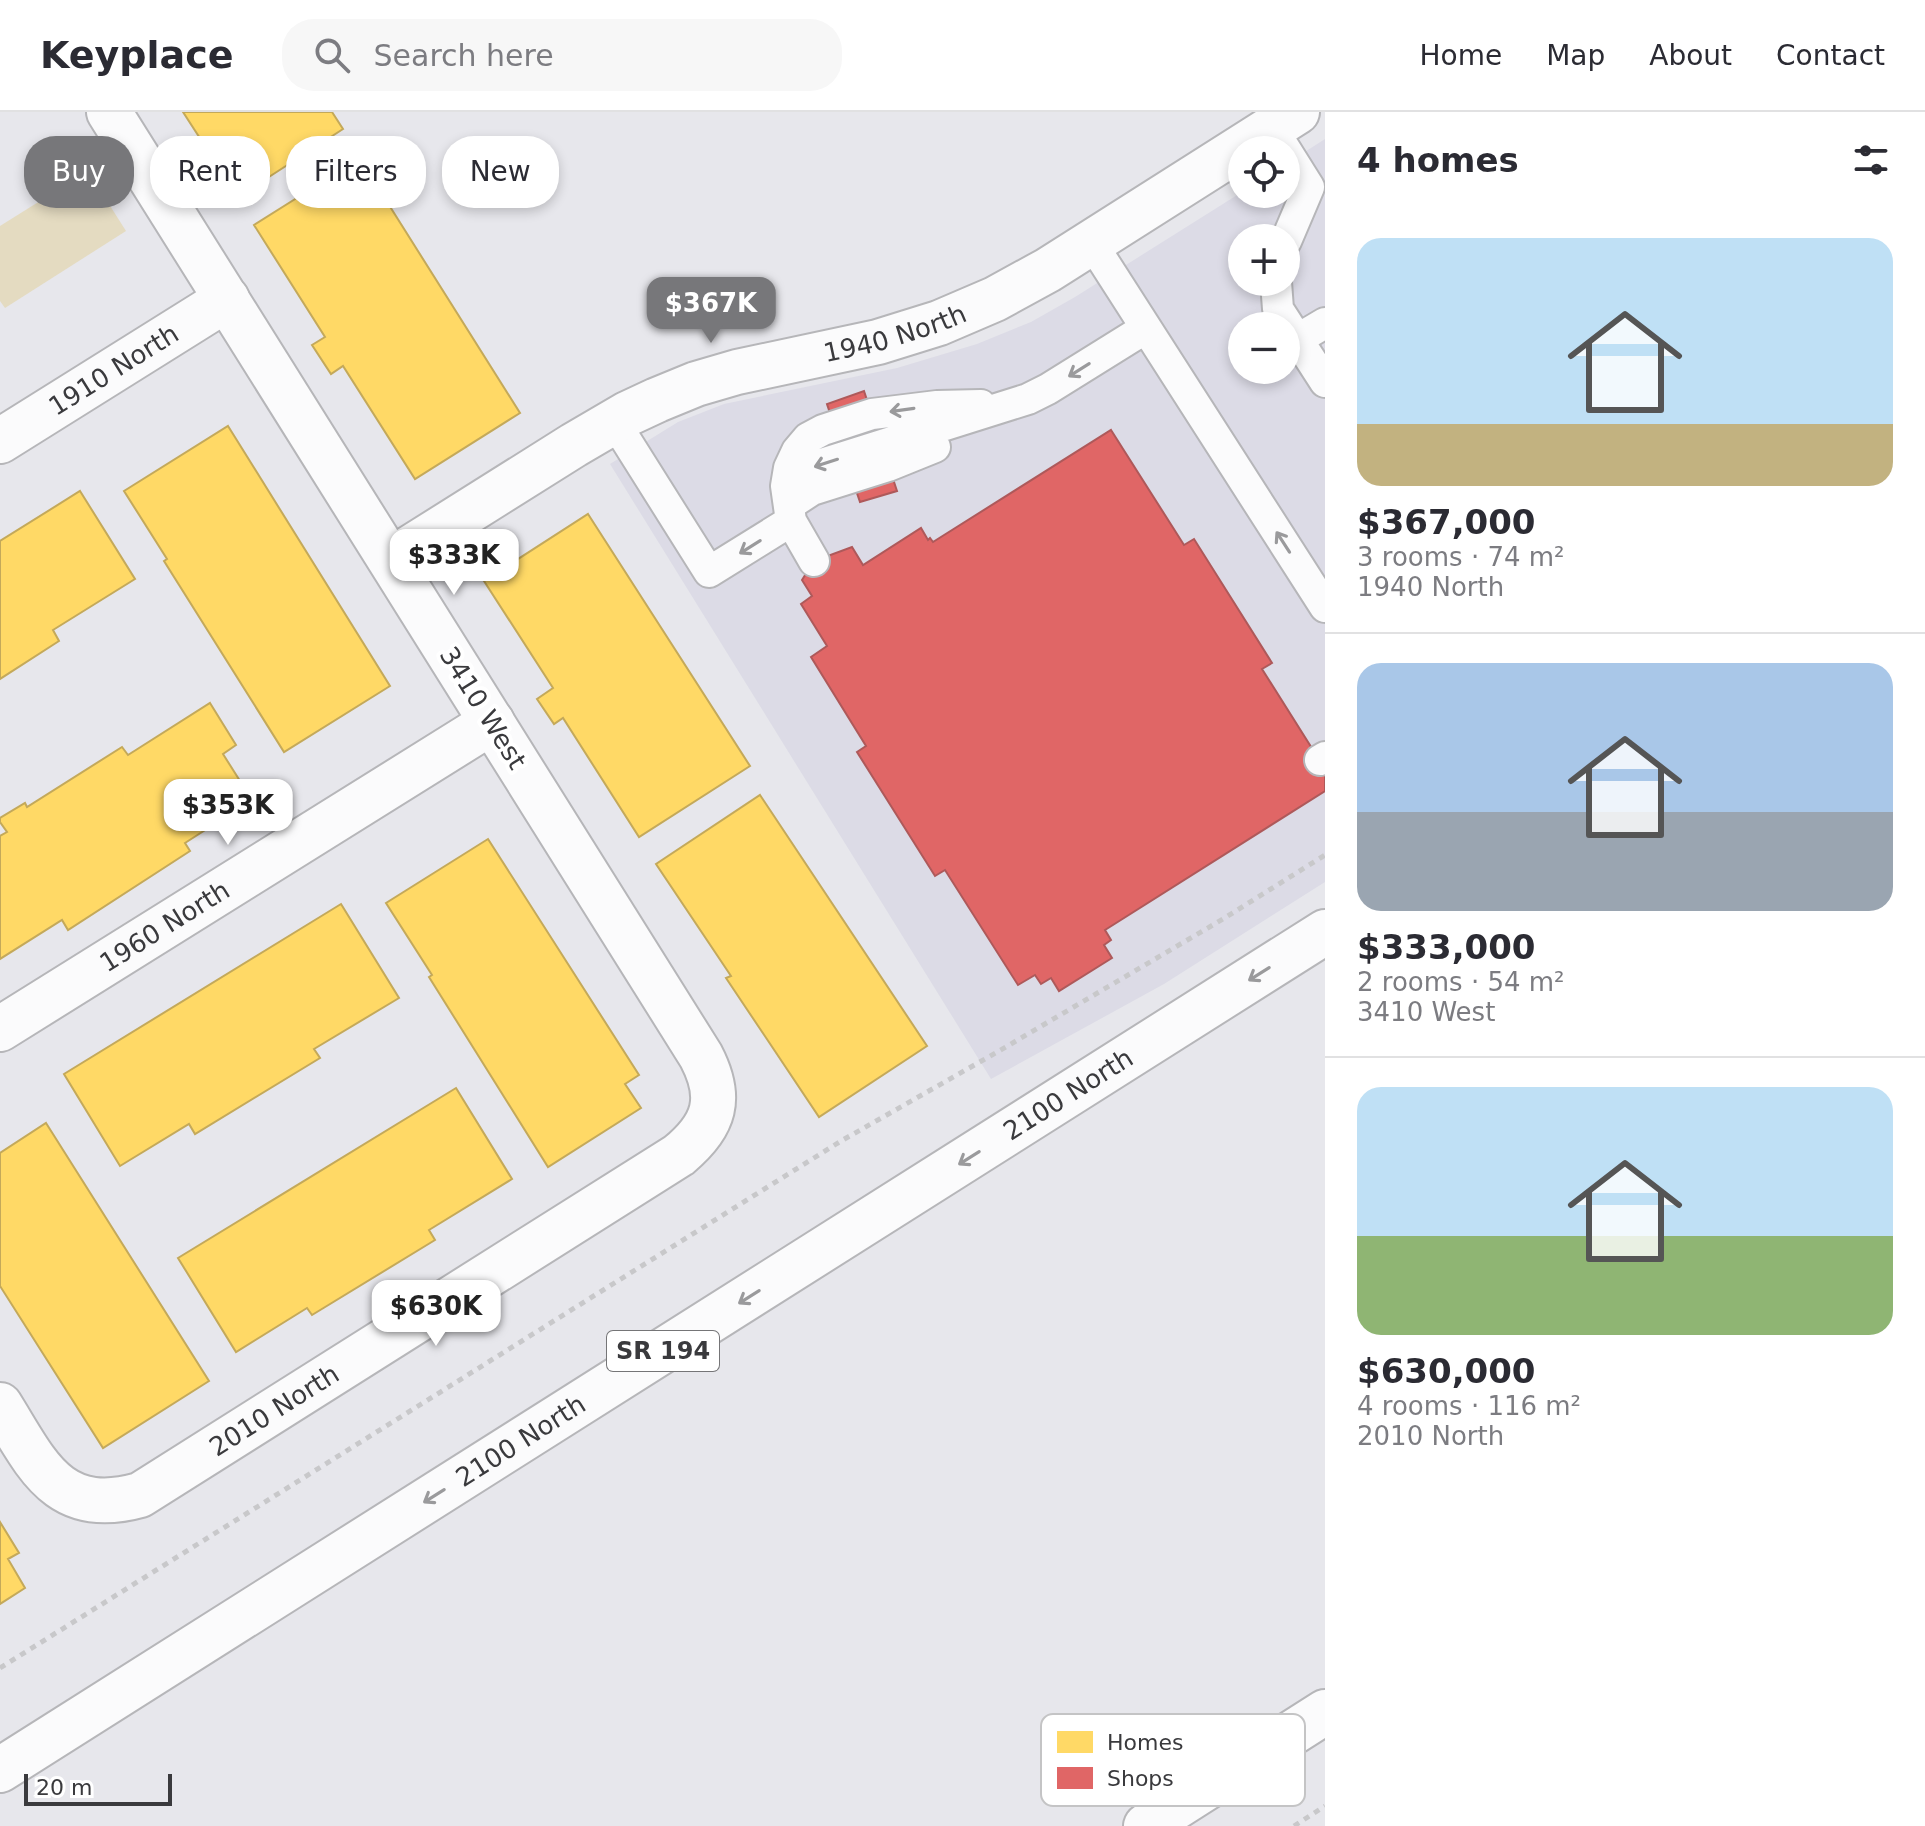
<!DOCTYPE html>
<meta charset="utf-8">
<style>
body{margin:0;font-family:"DejaVu Sans",sans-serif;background:#f7f7f7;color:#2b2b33;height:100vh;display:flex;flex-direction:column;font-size:30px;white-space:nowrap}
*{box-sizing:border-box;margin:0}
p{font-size:26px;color:#7c7c81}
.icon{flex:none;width:44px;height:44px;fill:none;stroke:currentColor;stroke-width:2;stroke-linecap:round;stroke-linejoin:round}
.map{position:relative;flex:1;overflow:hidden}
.side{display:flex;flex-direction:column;background:#fff;width:600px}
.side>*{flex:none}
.banner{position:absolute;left:24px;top:24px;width:760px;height:72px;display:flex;gap:16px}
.fabs{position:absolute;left:1228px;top:24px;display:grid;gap:16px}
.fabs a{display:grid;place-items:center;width:72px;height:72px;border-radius:50%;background:#fff;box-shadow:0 4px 12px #0003;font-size:40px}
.scale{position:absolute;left:24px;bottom:20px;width:148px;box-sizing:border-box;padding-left:8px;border:4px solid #3a3a3d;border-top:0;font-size:22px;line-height:28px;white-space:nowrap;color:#3a3a3d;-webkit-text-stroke:6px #fff;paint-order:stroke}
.price{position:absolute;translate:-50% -68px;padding:0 18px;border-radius:16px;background:#fff;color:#222;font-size:26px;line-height:52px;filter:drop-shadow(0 2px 4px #0008)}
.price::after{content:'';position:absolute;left:50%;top:48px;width:24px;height:18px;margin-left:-12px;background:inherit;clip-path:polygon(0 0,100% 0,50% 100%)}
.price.active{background:#77777a;color:#fff}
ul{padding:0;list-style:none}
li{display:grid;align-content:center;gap:16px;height:424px;padding:0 32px}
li+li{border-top:2px solid #e1e1e2}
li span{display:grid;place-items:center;height:248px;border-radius:24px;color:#555}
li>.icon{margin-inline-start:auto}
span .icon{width:144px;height:144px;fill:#fffc;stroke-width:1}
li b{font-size:34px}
h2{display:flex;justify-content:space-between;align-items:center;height:96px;padding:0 32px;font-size:34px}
.chip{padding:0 28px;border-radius:32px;background:#fff;box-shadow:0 4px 12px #0003;font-size:28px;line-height:72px}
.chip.active{background:#77777a;color:#fff}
header{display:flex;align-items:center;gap:48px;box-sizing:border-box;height:112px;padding:0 40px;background:#fff;border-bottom:2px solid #e1e1e2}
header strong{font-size:38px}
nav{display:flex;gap:44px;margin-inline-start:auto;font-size:28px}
.search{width:560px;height:72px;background:#f7f7f7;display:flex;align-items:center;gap:20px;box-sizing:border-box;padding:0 28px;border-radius:32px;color:#7c7c81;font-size:30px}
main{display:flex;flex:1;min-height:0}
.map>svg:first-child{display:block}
.built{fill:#dcdbe6;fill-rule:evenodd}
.green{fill:#e4dbc1}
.homes{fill:#ffd966;stroke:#c4a95a;stroke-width:2}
.shops{fill:#e06666;stroke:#ae595a;stroke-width:2}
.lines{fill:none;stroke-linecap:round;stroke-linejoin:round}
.lane-casing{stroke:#b6b6b9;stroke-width:34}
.street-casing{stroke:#b6b6b9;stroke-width:48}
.highway-casing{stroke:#b6b6b9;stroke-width:48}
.path{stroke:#c8c8ca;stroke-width:5;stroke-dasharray:6 6;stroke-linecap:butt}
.lane{stroke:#fbfbfc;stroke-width:30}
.street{stroke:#fbfbfc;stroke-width:44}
.highway{stroke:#fbfbfc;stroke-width:44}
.oneway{stroke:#9a9a9c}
.labels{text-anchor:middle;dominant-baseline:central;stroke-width:8;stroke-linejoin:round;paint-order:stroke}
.shield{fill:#fff;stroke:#757577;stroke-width:2}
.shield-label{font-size:24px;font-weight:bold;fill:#3a3a3d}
.street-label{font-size:26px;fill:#3a3a3d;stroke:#fff}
.key{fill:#fff;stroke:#c4c4c5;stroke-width:2}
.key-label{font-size:22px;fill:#3a3a3d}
</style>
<header>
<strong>Keyplace</strong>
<div class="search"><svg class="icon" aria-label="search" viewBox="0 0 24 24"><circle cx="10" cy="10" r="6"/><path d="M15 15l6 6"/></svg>Search here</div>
<nav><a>Home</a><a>Map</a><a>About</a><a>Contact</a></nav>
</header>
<main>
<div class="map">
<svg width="1325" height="1714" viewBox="0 0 1325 1714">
<rect width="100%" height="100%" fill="#e7e7ec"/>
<path class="built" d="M 1325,27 L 1325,770 L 1164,872 L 991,967 L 610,352 L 678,310 L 724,292 L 897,256 L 977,232 L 1031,210 L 1075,185 L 1242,80 L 1242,82 L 1286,82 L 1286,52 ZM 1242,126 L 1286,126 L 1286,170 L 1242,170 ZM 1242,214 L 1286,214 L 1286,258 L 1242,258 Z"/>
<path class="green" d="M 88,59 L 126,119 L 5,196 L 0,189 L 0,114 Z"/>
<path class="homes" d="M 183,0 L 332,0 L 343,17 L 238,85 Z
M 354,50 L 372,78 L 377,74 L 520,301 L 415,367 L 343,254 L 331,262 L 312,233 L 325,225 L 254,113 Z
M 228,314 L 390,574 L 284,640 L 164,449 L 167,447 L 124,379 Z
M 80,379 L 135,467 L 53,518 L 59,529 L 0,567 L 0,429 Z
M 588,402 L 750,654 L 639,725 L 563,606 L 554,612 L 537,587 L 553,576 L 484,469 Z
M 210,591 L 236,633 L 223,642 L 252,688 L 185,731 L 190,739 L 68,818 L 62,808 L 0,847 L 0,724 L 7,720 L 0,710 L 0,706 L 25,691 L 27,695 L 122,635 L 128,643 Z
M 760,683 L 927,934 L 819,1005 L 726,866 L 731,864 L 656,752 Z
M 488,727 L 639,963 L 625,972 L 641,996 L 548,1055 L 429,865 L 432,863 L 386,791 Z
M 341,792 L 399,886 L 314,937 L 320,946 L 195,1022 L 189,1012 L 120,1054 L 64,962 Z
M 456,976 L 512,1067 L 429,1118 L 435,1128 L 312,1203 L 307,1196 L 236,1240 L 178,1146 Z
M 46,1011 L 209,1269 L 103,1336 L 0,1174 L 0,1041 Z
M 0,1410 L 19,1441 L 8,1447 L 25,1476 L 0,1492 Z"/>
<path class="shops" d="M 864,279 L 897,379 L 860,390 L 827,292 Z
M 1111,318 L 1184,433 L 1194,427 L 1272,551 L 1262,557 L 1325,657 L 1325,679 L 1105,818 L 1111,828 L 1104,833 L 1112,846 L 1059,879 L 1051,866 L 1041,872 L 1035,863 L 1018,873 L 945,758 L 935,764 L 857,640 L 866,634 L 811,545 L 827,534 L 801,492 L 812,484 L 802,468 L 814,449 L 852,435 L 863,453 L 921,416 L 928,428 L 930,426 L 933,430 Z"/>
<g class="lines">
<defs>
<path id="lane" d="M 1272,16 L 1309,75 L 1286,129
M 1091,130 L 1325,495
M 1276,170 L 1278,197 L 1325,270
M 1298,227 L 1325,211
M 614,309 L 709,460 L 791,409
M 789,393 C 793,376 798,366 812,355 L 1028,287 L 1048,277 L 1146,216
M 789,393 L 812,378 L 888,354 L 935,335
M 814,449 L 791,409 L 786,374 L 789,356 L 797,339 L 808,326 L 823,318 L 872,302 L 937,294 L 981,293
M 1320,648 L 1325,645"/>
<g id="street">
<path id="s1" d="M 0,329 L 227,187"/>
<path id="s2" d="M 391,448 L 574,333 L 627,302 L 657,288 L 696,272 L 737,260 L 878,230 L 939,211 L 995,187 L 1048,158 L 1297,0"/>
<path id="s3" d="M 0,917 L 492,610"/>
<path id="s4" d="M 0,1293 C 37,1352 57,1406 140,1383 L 679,1043 C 715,1013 723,986 701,944 L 109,0"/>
</g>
<g id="highway">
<path id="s5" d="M 0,1658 L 1325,820"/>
<path d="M 1146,1714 L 1325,1600"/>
</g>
</defs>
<use href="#lane" class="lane-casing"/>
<use href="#street" class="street-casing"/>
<use href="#highway" class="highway-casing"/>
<path class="path" d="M 0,1556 L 841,1029 L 999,939 L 1223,807 L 1325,743
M 1294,1714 L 1325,1694"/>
<use href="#lane" class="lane"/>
<use href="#street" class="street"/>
<use href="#highway" class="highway"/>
</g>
<defs><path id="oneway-shaft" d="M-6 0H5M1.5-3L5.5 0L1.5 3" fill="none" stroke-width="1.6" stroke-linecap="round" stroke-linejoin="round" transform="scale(2)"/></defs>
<g class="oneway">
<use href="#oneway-shaft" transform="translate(1079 258) rotate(148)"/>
<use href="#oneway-shaft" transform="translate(902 298) rotate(172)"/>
<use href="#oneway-shaft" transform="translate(826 351) rotate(162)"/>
<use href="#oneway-shaft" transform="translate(1283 430) rotate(-123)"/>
<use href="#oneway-shaft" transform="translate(750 435) rotate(148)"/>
<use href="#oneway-shaft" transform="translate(1259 862) rotate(148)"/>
<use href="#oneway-shaft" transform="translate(969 1046) rotate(148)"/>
<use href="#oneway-shaft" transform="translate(749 1185) rotate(148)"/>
<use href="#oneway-shaft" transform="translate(434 1384) rotate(148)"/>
</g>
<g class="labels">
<rect class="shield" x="607" y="1219" width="112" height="40" rx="6"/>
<g class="shield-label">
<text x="663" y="1239">SR 194</text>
</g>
<g class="street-label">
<text stroke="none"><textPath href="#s2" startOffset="558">1940 North</textPath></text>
<text stroke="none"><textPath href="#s1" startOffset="134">1910 North</textPath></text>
<text transform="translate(483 596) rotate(58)">3410 West</text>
<text stroke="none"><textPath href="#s3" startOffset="194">1960 North</textPath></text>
<text stroke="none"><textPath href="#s5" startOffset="1264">2100 North</textPath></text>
<text stroke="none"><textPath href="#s4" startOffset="344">2010 North</textPath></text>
<text stroke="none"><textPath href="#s5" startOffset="616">2100 North</textPath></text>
</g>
</g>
<rect x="1041" y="1602" width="264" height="92" rx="12" class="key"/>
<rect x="1057" y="1619" width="36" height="22" fill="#ffd966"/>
<rect x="1057" y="1655" width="36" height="22" fill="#e06666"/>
<g class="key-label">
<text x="1107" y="1638">Homes</text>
<text x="1107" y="1674">Shops</text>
</g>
</svg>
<div class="fabs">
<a><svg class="icon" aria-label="locate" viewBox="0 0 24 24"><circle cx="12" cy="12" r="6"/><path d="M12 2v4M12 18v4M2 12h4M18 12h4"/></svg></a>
<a>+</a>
<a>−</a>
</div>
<div class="scale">20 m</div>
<b class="price active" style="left:711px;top:233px">$367K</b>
<b class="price" style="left:454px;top:485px">$333K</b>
<b class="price" style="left:228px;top:735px">$353K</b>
<b class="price" style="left:436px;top:1236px">$630K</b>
<div class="banner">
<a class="chip active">Buy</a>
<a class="chip">Rent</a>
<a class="chip">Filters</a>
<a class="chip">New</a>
</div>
</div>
<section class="side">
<h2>4 homes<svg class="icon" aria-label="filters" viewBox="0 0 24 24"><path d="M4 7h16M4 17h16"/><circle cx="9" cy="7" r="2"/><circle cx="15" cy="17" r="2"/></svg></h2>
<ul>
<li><span style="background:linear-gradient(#bfe0f5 75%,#c2b280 0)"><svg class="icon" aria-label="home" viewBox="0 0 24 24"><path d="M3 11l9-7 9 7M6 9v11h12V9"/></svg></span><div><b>$367,000</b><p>3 rooms · 74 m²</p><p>1940 North</p></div></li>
<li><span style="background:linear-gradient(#a9c7e8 60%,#9aa5b1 0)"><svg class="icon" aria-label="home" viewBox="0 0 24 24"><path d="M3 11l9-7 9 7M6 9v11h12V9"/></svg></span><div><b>$333,000</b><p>2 rooms · 54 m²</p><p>3410 West</p></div></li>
<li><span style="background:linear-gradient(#bfe0f5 60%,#8fb573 0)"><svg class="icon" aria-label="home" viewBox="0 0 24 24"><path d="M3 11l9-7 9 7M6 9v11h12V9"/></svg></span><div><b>$630,000</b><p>4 rooms · 116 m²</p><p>2010 North</p></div></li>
</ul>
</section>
</main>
